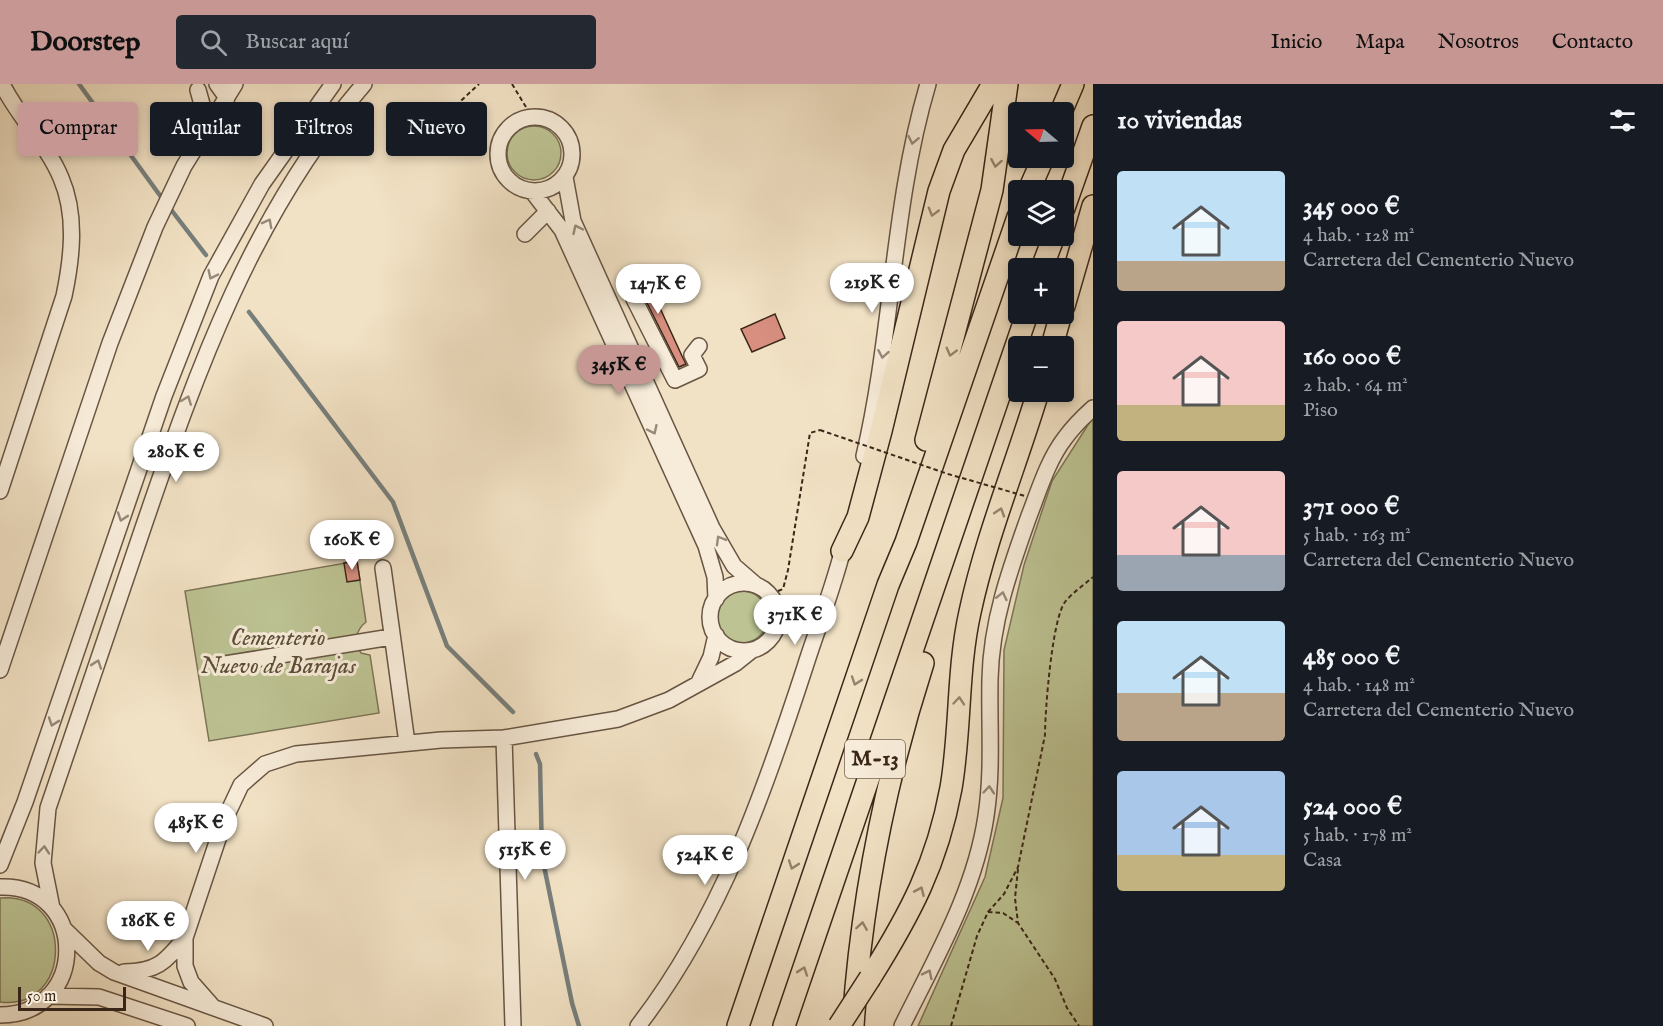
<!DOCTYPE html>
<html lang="es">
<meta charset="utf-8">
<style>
body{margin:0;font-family:"IM FELL English",serif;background:#242831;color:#f1f3f6;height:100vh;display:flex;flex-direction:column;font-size:22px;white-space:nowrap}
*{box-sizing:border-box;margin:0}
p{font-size:20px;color:#9ea1a6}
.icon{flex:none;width:33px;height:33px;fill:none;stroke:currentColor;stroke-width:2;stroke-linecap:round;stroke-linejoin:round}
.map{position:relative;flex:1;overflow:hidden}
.details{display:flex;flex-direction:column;background:#171b24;width:570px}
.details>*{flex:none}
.guide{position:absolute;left:18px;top:18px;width:570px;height:54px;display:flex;gap:12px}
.needle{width:39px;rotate:289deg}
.controls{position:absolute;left:1008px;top:18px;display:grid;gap:12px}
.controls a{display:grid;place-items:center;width:66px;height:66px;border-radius:6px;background:#171b24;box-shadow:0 3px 9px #0003;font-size:30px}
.scale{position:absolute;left:18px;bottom:15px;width:108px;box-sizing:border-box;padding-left:6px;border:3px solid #3a2618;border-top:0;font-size:16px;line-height:21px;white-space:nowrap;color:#3a2618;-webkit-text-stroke:4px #f7ecd9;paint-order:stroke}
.price{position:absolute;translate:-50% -51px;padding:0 14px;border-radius:21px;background:#fff;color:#222;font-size:20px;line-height:39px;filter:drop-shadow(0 2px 3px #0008)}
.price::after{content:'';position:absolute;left:50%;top:36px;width:18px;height:14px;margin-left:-9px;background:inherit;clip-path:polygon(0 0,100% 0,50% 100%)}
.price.selected{background:#c59692;color:#111}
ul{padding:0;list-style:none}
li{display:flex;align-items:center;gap:18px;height:150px;padding:0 24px}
li span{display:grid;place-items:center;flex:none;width:168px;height:120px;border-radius:6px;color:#555}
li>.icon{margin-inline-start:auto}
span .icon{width:72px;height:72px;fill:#fffc;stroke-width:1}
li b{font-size:26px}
h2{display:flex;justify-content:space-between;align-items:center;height:72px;padding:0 24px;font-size:26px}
.pill{padding:0 21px;border-radius:6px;background:#171b24;box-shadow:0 3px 9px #0003;font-size:21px;line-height:54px}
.pill.selected{background:#c59692;color:#111}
header{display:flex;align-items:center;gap:36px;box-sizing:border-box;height:84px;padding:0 30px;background:#c59692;color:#111}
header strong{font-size:28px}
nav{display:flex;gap:33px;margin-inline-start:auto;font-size:21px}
.search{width:420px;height:54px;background:#242831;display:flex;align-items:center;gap:15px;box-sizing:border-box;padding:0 21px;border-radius:6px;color:#9ea1a6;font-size:22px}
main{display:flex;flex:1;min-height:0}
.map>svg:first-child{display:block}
.green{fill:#bdc393;stroke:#7c7456;stroke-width:1.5}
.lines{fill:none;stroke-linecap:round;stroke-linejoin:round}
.stream{stroke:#777f7c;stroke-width:4.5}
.building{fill:#d88f80;stroke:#3a2618;stroke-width:1.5}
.minor-casing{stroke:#685543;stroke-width:18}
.highway-casing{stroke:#3a2618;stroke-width:24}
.path{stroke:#3a2618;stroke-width:2;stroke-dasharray:4.5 3;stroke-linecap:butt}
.minor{stroke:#f7ecd9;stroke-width:15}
.highway{stroke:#f2e2c5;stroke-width:21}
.highway-bridge-casing{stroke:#3a2618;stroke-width:24;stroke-linecap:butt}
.path-bridge{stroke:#3a2618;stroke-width:2;stroke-dasharray:4.5 3;stroke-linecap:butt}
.highway-bridge{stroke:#f2e2c5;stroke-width:21}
.oneway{stroke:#988978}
.oneway2{stroke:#96846e}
.labels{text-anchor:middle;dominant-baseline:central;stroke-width:6;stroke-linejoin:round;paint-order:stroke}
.shield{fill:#f7ecd9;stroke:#736152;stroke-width:1.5}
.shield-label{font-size:22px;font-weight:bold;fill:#3a2618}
.park-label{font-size:24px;font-style:italic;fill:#5b4d37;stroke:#f7ecd9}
</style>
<header>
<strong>Doorstep</strong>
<div class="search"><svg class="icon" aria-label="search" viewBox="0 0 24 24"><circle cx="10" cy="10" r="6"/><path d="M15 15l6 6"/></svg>Buscar aquí</div>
<nav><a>Inicio</a><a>Mapa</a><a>Nosotros</a><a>Contacto</a></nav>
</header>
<main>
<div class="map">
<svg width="1093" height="942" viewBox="0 0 1093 942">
<rect width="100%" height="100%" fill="#f2e2c5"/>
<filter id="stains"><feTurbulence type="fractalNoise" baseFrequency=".00333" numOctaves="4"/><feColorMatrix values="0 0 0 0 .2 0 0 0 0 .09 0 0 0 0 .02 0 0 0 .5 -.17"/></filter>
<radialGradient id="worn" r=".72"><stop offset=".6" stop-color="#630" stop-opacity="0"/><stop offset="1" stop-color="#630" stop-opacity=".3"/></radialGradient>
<path class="green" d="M507 69a27 27 0 1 1 54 0a27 27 0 1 1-54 0Z
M 1093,333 L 1093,942 L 918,942 L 985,793 L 1003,714 L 1004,566 L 1024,481 L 1052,397 Z
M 357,477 L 366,538 C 356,546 353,558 361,569 L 370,571 L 379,629 L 209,657 L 185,507 Z
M716 533a26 26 0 1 1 52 0a26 26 0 1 1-52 0Z
M 0,814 C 75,807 73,927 0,918 Z"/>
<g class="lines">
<path class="stream" d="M 79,0 L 164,117
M 169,123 L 206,171
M 249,228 L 393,418 L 447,562 L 513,628
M 536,670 L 540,680 L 542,772 L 572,919 L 579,942"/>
</g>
<path class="building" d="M 643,187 L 682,272 L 686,280 L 679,283 L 643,211 L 637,206 L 631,193 Z
M 775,230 L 785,254 L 752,268 L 741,245 Z
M 357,477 L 360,496 L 347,498 L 344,479 Z"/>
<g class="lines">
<defs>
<path id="minor" d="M 217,0 L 227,14
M 198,6 L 205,31 L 204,50
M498 70a37 37 0 1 1 74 0a37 37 0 1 1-74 0Z
M 565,93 L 573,137 L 712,444 L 734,482 L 756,501
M 532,107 L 562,146 L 706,462 L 715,493 L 716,515
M 525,150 L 548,127
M 634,215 L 675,296 L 699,285 L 692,271 L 699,262
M 864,372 C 893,249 892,121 928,0
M 0,407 L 64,212 C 72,174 77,131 61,94 C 47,60 18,33 2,0
M 383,484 L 407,659
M710 533a34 34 0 1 1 68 0a34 34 0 1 1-68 0Z
M 219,581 L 391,553
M 0,586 L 110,259 L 155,143 L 184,82 L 235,0
M 700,596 L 711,573 L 716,551
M 504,654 L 513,942
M 0,781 L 25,718 L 164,312 L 211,192 L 262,100 L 333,0
M 0,803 C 89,800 89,931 0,931
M 52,824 L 43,779 L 48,724 C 79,630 111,537 143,444 C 197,286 253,128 364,0
M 65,846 L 99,879 L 114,888 L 265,942
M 124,888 C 157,888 165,878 185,854
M 48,912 L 99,913 L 187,942
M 213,923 L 191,898 L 185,882 L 185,854 L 224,737 L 241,701 L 265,680 L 296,670 L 441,656 L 504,654 L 618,635 L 669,616 L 736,579 L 751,567
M 638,942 C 720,836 764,709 805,583 C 818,542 835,500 845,457
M 902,942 C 935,875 975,807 986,732 C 993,686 989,641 990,595 C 991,538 1010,485 1029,432 C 1039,406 1048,376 1065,354 C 1073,343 1083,333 1093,324"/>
<path id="highway" d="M 1061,28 L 1073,0
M 1029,106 L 1043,74
M 1064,124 L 1093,42
M 1042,184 L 1054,152
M 1064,222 L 1093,122
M 1052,262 L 1061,230
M 926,356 L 992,106 L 1007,0
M 842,467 L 858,433 L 881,347 L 939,107 L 954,66 L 993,0
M 870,894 C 910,830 937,780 951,704 C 961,646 957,586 970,528 C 986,453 1016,381 1038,308
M 738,942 L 888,501 L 906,458 L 1018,133
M 784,942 L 1027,230
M 853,942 C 861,818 885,697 923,579"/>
</defs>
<use href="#minor" class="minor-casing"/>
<use href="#highway" class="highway-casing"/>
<path class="path" d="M 512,0 L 532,33
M 410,60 L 422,53 L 479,0
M 778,507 L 783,505 L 788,486 L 810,349 L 820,346
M 1018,785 L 1015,814 L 1018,839 L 1055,895 L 1067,924 L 1079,942
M 988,828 L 1003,829 L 1018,839
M 951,942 L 977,852 L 988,828 L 1004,810 L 1018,783 L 1045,651 C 1045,627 1052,535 1065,518 C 1072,509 1084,501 1093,493"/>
<use href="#minor" class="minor"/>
<use href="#highway" class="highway"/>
<defs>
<path id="highway-bridge" d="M 839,942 L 870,894"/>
</defs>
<use href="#highway-bridge" class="highway-bridge-casing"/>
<path class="path-bridge" d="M 820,346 L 948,390 L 1025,412"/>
<use href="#highway-bridge" class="highway-bridge"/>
</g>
<defs><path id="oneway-chevron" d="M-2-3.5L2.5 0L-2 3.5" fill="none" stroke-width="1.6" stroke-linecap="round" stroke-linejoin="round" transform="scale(1.5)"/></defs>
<g class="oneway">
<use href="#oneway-chevron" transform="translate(913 56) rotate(102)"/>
<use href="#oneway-chevron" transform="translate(268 139) rotate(-62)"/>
<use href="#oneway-chevron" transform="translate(577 145) rotate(-115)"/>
<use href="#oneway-chevron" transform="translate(212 191) rotate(116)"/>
<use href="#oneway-chevron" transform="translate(883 270) rotate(100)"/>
<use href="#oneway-chevron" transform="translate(187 316) rotate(-69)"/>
<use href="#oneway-chevron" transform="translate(653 346) rotate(65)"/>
<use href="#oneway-chevron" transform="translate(122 433) rotate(109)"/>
<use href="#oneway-chevron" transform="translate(720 456) rotate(-120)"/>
<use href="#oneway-chevron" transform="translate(1002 512) rotate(-77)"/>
<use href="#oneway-chevron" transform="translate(97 580) rotate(-71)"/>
<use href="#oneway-chevron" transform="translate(53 638) rotate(109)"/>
<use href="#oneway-chevron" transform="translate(989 706) rotate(-85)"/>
<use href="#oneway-chevron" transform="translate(44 766) rotate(-85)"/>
<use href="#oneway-chevron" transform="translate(928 890) rotate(-64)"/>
</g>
<g class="oneway2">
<use href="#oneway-chevron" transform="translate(996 79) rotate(100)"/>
<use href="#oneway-chevron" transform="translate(933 128) rotate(106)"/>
<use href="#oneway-chevron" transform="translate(951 268) rotate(105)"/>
<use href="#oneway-chevron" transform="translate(1000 428) rotate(-72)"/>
<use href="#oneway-chevron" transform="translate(856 597) rotate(109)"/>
<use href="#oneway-chevron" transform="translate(959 617) rotate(-85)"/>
<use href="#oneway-chevron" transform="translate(793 781) rotate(109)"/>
<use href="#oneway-chevron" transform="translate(920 807) rotate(-66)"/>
<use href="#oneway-chevron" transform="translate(862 842) rotate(-81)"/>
<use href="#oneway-chevron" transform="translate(803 887) rotate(-71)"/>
</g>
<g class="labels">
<rect class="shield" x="845" y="656" width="60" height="38" rx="4.5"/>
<g class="shield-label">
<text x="875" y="675">M-13</text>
</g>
<g class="park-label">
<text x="278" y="554">Cementerio<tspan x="278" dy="28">Nuevo de Barajas</tspan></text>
</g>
</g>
<rect width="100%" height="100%" filter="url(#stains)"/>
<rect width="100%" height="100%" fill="url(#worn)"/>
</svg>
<div class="controls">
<a><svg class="needle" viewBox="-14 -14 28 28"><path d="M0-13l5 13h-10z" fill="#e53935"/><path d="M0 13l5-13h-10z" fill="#9ea1a6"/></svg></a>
<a><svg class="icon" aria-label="layers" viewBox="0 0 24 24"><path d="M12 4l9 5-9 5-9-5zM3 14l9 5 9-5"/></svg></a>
<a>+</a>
<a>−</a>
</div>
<div class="scale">50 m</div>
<b class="price" style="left:872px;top:230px">219K €</b>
<b class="price" style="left:658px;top:231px">147K €</b>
<b class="price selected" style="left:619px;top:312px">345K €</b>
<b class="price" style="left:176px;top:399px">280K €</b>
<b class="price" style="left:352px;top:487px">160K €</b>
<b class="price" style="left:795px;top:562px">371K €</b>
<b class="price" style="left:196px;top:770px">485K €</b>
<b class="price" style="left:525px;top:797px">515K €</b>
<b class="price" style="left:705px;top:802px">524K €</b>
<b class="price" style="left:148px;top:868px">186K €</b>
<div class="guide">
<a class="pill selected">Comprar</a>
<a class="pill">Alquilar</a>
<a class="pill">Filtros</a>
<a class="pill">Nuevo</a>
</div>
</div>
<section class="details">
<h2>10 viviendas<svg class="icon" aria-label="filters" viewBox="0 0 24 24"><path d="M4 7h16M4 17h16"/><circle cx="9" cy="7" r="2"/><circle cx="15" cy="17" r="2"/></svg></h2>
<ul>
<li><span style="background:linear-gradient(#bfe0f5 75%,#b9a48a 0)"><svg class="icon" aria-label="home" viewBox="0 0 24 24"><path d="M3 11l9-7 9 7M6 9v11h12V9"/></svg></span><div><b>345 000 €</b><p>4 hab. · 128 m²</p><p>Carretera del Cementerio Nuevo</p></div></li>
<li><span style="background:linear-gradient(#f6c9c9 70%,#c2b280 0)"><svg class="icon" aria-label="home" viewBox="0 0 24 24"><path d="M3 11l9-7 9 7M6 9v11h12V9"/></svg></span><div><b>160 000 €</b><p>2 hab. · 64 m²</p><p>Piso</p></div></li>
<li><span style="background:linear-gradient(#f6c9c9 70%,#9aa5b1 0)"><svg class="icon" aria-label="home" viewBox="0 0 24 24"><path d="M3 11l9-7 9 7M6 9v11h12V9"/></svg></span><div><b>371 000 €</b><p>5 hab. · 163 m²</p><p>Carretera del Cementerio Nuevo</p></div></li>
<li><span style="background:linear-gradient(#bfe0f5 60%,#b9a48a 0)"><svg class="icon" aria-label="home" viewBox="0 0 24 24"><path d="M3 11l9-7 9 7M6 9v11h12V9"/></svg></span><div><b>485 000 €</b><p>4 hab. · 148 m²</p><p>Carretera del Cementerio Nuevo</p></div></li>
<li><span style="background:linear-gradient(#a9c7e8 70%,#c2b280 0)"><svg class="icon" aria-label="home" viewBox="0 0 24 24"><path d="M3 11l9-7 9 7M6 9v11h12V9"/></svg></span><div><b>524 000 €</b><p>5 hab. · 178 m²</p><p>Casa</p></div></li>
</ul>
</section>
</main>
